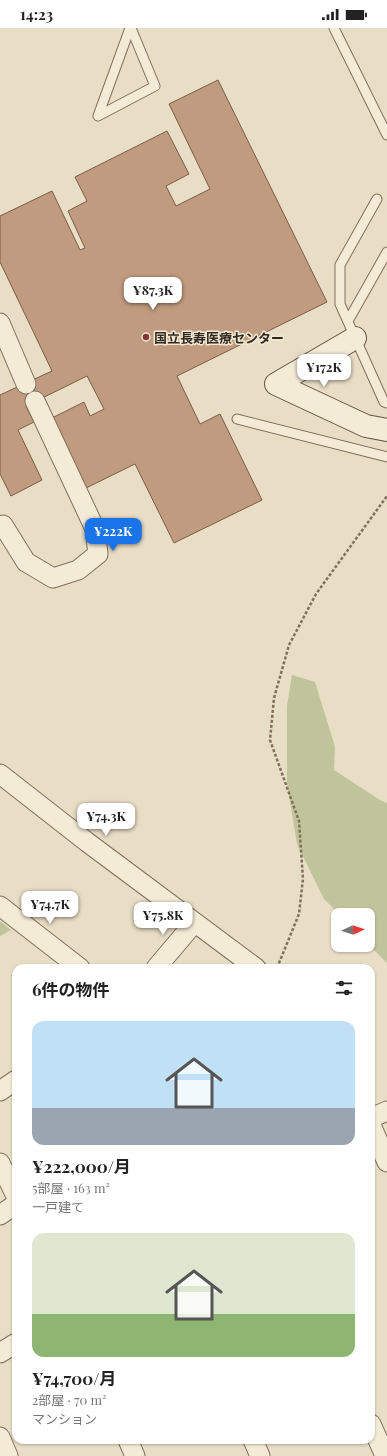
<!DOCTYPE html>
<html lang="ja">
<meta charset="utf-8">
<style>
body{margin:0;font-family:"Playfair Display","Noto Sans JP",serif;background:#f6f6f6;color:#222;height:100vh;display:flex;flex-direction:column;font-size:15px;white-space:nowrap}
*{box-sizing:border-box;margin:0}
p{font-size:13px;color:#767676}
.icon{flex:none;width:22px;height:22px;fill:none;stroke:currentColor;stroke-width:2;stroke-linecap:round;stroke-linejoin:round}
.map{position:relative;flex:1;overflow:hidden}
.details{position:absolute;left:12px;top:936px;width:363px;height:480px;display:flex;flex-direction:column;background:#fff;border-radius:12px;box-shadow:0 1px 3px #0004}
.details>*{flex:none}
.needle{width:26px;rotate:86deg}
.controls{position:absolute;left:331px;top:880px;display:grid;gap:8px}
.controls a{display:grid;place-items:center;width:44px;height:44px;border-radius:8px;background:#fff;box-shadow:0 1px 3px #0004;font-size:20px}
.price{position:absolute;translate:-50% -34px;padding:0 9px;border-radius:8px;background:#fff;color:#222;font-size:13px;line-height:26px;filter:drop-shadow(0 1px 2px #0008)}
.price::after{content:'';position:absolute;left:50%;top:24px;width:12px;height:9px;margin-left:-6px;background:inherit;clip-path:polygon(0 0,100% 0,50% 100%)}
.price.selected{background:#1a73e8;color:#fff}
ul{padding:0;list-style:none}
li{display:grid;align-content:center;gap:8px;height:212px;padding:0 20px}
li span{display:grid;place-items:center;height:124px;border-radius:12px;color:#555}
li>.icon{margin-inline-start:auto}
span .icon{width:72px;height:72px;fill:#fffc;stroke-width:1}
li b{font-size:17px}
h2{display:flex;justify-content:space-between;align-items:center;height:48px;padding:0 20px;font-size:17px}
.status{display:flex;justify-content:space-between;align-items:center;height:28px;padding:0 20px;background:#fff;direction:ltr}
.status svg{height:11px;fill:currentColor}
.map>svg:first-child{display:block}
.green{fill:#c0c49a}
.building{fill:#c19b7f;stroke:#7c5c46}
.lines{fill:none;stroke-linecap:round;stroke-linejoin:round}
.lane-casing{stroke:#80705d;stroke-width:11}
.street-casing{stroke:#80705d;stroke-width:21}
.secondary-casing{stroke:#625140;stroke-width:24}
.path{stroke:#80705d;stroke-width:2.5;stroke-dasharray:3 2;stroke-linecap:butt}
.lane{stroke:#f4ebd7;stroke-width:9}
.street{stroke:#f4ebd7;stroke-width:19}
.secondary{stroke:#f4ebd7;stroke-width:22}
.poi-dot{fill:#883536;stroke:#f0e8d3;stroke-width:1.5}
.labels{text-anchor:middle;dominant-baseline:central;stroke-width:3;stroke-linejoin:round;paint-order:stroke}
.poi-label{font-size:13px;font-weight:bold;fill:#32281f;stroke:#f0e8d3;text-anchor:start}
</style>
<div class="status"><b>14:23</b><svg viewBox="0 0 49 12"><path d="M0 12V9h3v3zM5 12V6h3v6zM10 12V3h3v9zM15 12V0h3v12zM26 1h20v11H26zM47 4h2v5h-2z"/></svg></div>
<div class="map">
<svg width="387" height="1428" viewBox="0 0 387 1428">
<rect width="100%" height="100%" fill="#e8ddc5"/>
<path class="green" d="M 292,647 L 315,654 L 335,719 L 334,742 L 380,772 L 387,775 L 387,935 L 368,916 L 368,887 L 340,887 L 324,871 L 297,816 L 287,755 L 287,678 Z
M 0,893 L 11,902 L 0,908 Z"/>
<path class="building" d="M 218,52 L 327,274 L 177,348 L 200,396 L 220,386 L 262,472 L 174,515 L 135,436 L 82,462 L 48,392 L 84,374 L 90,388 L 104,381 L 87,348 L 26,378 L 34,394 L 18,402 L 42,452 L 11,468 L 0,446 L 0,367 L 52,343 L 0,234 L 0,188 L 52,163 L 80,222 L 85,220 L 68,183 L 87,173 L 75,149 L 167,103 L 189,146 L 166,158 L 176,178 L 210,161 L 169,76 Z"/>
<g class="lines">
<defs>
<path id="lane" d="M 130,0 L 98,88 L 155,58 L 131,0
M 334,0 L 387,107
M 377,171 L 340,237 L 340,276 L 384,374 L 387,375
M 348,293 L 387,224
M 237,391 L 387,429"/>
<path id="street" d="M 0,295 L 26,356
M 3,497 L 26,534 L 53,550 L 78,542 L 98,526 L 95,501 L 35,373
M 0,746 L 87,814 L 256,940
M 0,878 L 80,940
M 156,940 L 194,895
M 0,1063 L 16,1052
M 371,1090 L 387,1083
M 371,1097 L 387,1134
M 0,1135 L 16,1168
M 0,1187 L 16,1176
M 0,1325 L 16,1315
M 371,1396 L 385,1428
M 0,1409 L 8,1428
M 128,1412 L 135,1428
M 253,1412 L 260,1428"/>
<path id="secondary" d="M 355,310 L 276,356 L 366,398 L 387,402"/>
</defs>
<use href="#lane" class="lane-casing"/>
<use href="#street" class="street-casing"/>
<use href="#secondary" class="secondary-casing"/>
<path class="path" d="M 277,940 L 299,886 L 303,851 L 299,793 L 270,712 L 274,670 L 289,617 L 316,566 L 387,468"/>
<use href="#lane" class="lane"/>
<use href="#street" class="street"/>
<use href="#secondary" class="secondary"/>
</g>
<circle class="poi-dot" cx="146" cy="309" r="4"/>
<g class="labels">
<g class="poi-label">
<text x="154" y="309">国立長寿医療センター</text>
</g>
</g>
</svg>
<div class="controls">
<a><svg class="needle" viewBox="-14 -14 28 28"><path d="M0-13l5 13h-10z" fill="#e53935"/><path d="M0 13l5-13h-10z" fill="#767676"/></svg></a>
</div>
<b class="price" style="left:153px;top:283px">¥87.3K</b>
<b class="price" style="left:324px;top:360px">¥172K</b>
<b class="price selected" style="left:113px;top:524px">¥222K</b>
<b class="price" style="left:106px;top:809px">¥74.3K</b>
<b class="price" style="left:50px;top:897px">¥74.7K</b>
<b class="price" style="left:163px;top:908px">¥75.8K</b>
<section class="details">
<h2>6件の物件<svg class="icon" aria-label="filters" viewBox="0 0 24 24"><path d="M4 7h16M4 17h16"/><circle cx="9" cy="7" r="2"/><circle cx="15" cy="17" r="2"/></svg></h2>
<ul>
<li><span style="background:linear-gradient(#bfe0f5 70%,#9aa5b1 0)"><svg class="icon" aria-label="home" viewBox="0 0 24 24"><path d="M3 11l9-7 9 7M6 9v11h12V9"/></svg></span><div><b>¥222,000/月</b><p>5部屋 · 163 m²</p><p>一戸建て</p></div></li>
<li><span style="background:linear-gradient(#dfe7d0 65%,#8fb573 0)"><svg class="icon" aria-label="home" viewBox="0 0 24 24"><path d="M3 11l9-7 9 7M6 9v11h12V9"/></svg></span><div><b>¥74,700/月</b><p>2部屋 · 70 m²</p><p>マンション</p></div></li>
</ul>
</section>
</div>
